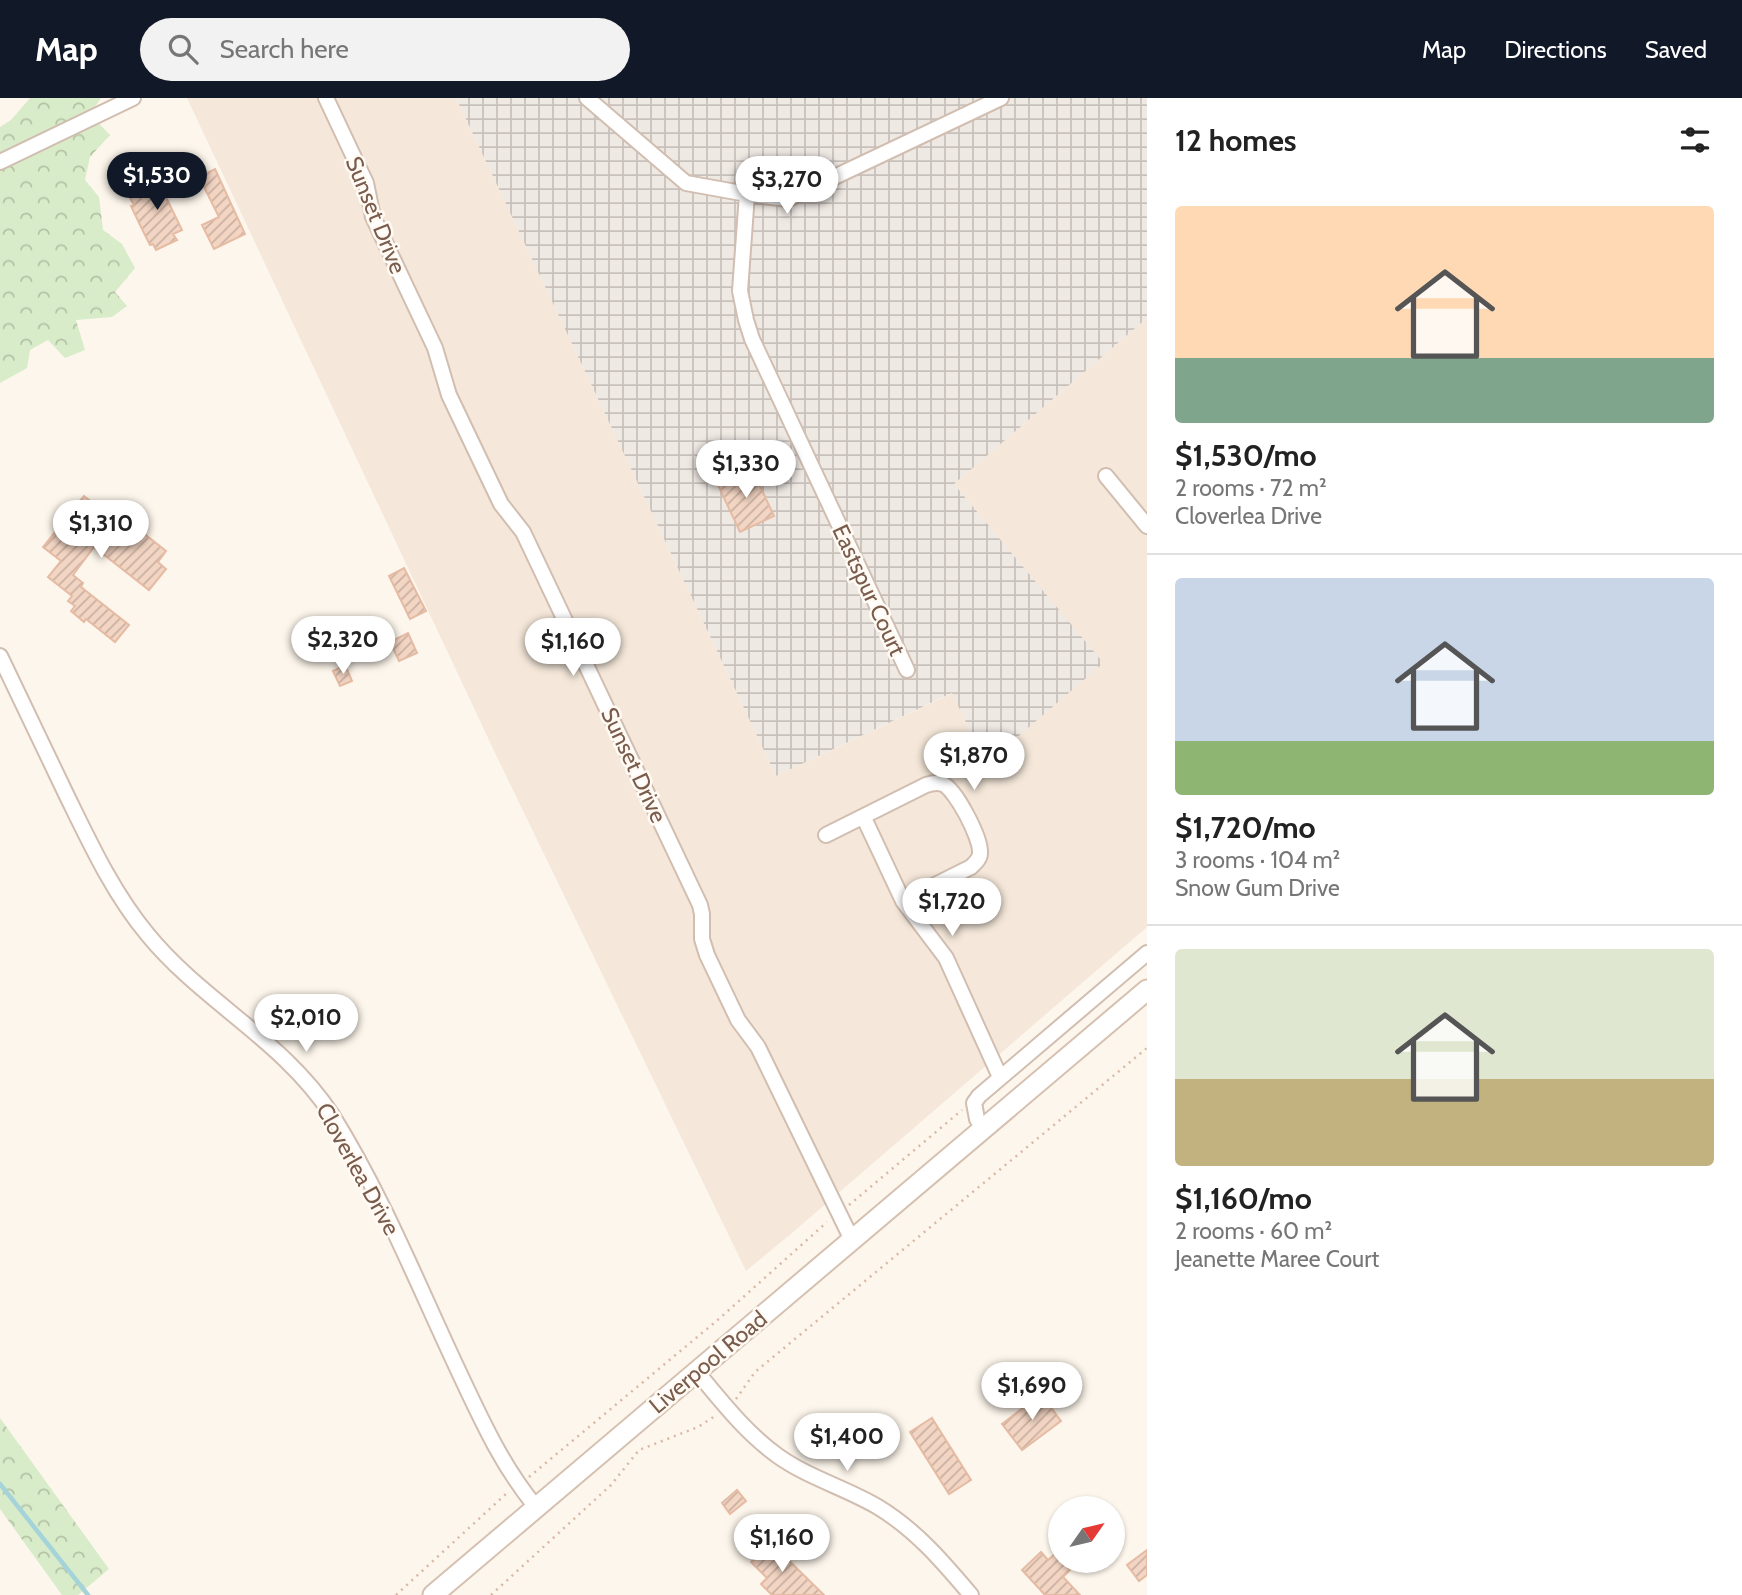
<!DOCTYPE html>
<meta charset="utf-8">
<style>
body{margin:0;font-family:Cabin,sans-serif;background:#f2f2f2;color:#222;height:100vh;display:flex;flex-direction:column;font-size:26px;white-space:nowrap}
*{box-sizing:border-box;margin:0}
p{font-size:23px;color:#767676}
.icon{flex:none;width:38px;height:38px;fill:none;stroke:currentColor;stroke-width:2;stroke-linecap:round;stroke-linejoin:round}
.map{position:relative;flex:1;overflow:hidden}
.panel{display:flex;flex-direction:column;background:#fff;width:595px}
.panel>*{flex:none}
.needle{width:46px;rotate:56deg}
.tools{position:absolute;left:1048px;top:1398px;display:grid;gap:14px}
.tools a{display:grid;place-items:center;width:77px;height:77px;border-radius:50%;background:#fff;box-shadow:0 2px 5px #0004;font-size:35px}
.price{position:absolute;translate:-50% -60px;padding:0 16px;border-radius:24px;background:#fff;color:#222;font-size:23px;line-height:46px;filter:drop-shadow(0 2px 4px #0008)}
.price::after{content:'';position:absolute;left:50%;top:42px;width:21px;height:16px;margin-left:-10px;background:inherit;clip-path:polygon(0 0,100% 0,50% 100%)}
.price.selected{background:#111827;color:#fff}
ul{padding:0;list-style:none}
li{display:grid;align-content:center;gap:14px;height:371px;padding:0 28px}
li+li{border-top:2px solid #e0e0e0}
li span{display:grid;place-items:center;height:217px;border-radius:7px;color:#555}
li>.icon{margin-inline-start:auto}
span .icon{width:126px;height:126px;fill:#fffc;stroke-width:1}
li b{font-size:30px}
h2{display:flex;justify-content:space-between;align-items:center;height:84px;padding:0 28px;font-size:30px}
header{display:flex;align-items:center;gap:42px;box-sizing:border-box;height:98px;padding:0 35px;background:#111827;color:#fff}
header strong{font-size:33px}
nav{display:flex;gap:38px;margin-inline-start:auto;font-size:24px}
.search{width:490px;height:63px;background:#f2f2f2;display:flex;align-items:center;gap:18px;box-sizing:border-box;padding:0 24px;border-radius:38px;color:#767676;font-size:26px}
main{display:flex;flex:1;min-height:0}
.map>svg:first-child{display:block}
.residential{fill:#f5e8da}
.industrial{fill:url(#industrial-grid)}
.forest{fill:url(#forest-crowns)}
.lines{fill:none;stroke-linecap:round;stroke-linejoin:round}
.stream{stroke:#a5d3da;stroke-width:4.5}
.building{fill:url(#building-hatch);stroke:#e6bba3;stroke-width:2}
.minor-casing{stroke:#d1beb0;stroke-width:18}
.secondary-casing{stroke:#d6c0b0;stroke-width:23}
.path{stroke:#d9b8a5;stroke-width:2.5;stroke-dasharray:2 5;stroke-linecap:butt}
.minor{stroke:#fff;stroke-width:14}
.secondary{stroke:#fff;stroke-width:19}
.labels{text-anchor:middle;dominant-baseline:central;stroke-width:5;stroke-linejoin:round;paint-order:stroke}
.street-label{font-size:23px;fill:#7a5c4d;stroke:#fffaf3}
</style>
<header>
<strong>Map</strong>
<div class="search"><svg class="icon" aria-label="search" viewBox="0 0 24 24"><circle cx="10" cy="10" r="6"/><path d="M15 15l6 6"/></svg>Search here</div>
<nav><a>Map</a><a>Directions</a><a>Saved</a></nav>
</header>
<main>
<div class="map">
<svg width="1147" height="1497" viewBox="0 0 1147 1497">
<defs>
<pattern id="industrial-grid" width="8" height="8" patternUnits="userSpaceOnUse" patternTransform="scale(1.75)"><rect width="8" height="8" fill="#efe9e4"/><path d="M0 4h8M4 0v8" fill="none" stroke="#c7c0bb"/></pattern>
<pattern id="forest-crowns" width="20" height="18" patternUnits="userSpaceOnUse" patternTransform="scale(1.75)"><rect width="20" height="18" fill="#d8ecc9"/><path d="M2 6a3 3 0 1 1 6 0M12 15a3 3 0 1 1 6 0" fill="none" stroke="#b4c2a5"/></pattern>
<pattern id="building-hatch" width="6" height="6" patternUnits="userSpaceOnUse" patternTransform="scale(1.75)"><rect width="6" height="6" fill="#f3d5c3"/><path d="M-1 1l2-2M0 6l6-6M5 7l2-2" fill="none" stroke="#cab0a1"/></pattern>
</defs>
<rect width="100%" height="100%" fill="#fdf6ec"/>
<path class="residential" d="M 187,0 L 456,0 L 776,678 L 953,595 L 985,666 L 1100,562 L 954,386 L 1147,220 L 1147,829 L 792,1135 L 746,1173 L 496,657 Z"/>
<path class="industrial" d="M 456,0 L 1147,0 L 1147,220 L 954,386 L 1101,562 L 1100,568 L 986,666 L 952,595 L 776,678 Z"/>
<path class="forest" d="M 30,0 L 101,0 L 90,16 L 110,37 L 90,59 L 85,82 L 99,99 L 103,132 L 122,146 L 135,170 L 115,194 L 127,208 L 112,219 L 76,222 L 85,252 L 65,260 L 48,242 L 30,252 L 27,270 L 0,285 L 0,29 L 11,22 Z
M 0,1320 L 109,1471 L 78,1497 L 62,1497 L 0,1411 Z"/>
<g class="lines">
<path class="stream" d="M 0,1386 L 88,1497"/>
</g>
<path class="building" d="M 215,71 L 245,136 L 214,151 L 202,127 L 219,119 L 199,79 Z
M 171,75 L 178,88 L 164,95 L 182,132 L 173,136 L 177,142 L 156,152 L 153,146 L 150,147 L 142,131 L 131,108 L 134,107 L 129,98 Z
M 751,369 L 774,418 L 740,434 L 717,385 Z
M 84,398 L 114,422 L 119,416 L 166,453 L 158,464 L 166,471 L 149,492 L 94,449 L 73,477 L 83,485 L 81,489 L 129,527 L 115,544 L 86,521 L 84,524 L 71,513 L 75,508 L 68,503 L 72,498 L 48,479 L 61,463 L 43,449 Z
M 404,470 L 426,513 L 410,521 L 389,478 Z
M 408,535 L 417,555 L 399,563 L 390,544 Z
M 345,567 L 352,583 L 340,588 L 333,573 Z
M 1041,1296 L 1061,1323 L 1022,1352 L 1002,1326 Z
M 932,1320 L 971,1382 L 949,1396 L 910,1334 Z
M 737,1392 L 746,1403 L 730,1416 L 722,1405 Z
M 770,1444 L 824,1497 L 772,1497 L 761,1486 L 767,1480 L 751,1464 Z
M 1147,1452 L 1147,1477 L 1139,1483 L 1127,1467 Z
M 1041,1454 L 1048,1462 L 1055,1456 L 1070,1472 L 1063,1479 L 1080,1497 L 1045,1497 L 1022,1472 Z"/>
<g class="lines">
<defs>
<path id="minor" d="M 326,0 L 366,85 L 373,119 L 435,250 L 449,297 L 501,406 L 523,434 L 700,807 L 702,816 L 702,841 L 707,857 L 738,922 L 758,949 L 852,1142
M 587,0 L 686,85 L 747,96 L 788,101 L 1001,0
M 0,64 L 133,0
M 747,96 L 740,193 L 746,222 L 752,241 L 907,572
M 1106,378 L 1147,428
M 0,558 C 22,604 44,650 66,696 C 90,745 113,795 148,837 C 203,904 283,942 332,1017 C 382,1097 418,1187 458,1272 C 481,1321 502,1368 536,1409
M 864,720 L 903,803 L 946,860 L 1000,979
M 826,737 L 926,687 C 932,685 937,684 943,686 C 956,692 981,740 980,755 C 980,761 975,765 971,769 L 903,803
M 984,1032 L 977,1021 L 974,1005 L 979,998 L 1147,855
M 697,1274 C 722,1304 746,1335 778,1358 C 809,1380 846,1390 878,1409 C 916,1432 943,1464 971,1497"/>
<path id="secondary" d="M 433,1497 L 1147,892"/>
</defs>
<use href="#minor" class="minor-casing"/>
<use href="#secondary" class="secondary-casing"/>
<path class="path" d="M 849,1107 L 962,1012
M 736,1301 L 755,1274 L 1147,950
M 529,1379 L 720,1220 L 827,1124
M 396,1497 L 507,1395
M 491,1497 L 611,1387 L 639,1352 L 698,1329 L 715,1318"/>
<use href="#minor" class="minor"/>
<use href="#secondary" class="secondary"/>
</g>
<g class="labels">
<g class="street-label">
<text transform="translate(376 117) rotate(68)">Sunset Drive</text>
<text transform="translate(869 492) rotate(65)">Eastspur Court</text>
<text transform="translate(634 667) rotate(65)">Sunset Drive</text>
<text transform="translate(358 1071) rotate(61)">Cloverlea Drive</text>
<text transform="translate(708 1264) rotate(-40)">Liverpool Road</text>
</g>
</g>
</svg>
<div class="tools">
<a><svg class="needle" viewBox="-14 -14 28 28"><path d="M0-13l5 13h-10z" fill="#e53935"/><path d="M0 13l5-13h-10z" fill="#767676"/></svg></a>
</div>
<b class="price selected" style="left:157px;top:114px">$1,530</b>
<b class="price" style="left:787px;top:118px">$3,270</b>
<b class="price" style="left:746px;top:402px">$1,330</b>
<b class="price" style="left:101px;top:462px">$1,310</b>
<b class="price" style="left:343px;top:578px">$2,320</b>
<b class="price" style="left:573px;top:580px">$1,160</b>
<b class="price" style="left:974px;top:694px">$1,870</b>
<b class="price" style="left:952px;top:840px">$1,720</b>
<b class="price" style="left:306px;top:956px">$2,010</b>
<b class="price" style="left:1032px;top:1324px">$1,690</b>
<b class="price" style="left:847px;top:1375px">$1,400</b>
<b class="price" style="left:782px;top:1476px">$1,160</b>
</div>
<section class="panel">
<h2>12 homes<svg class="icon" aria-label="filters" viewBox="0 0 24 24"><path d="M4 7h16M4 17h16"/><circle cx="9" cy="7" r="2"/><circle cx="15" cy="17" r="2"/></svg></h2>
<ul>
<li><span style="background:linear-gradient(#ffd9b3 70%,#7fa58c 0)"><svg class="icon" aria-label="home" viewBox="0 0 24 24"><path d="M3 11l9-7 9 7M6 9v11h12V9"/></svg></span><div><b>$1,530/mo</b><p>2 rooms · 72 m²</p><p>Cloverlea Drive</p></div></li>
<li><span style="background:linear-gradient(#c9d6e8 75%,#8fb573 0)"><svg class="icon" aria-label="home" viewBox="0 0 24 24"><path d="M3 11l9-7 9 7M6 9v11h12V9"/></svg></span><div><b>$1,720/mo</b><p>3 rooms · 104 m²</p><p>Snow Gum Drive</p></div></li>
<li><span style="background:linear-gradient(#dfe7d0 60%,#c2b280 0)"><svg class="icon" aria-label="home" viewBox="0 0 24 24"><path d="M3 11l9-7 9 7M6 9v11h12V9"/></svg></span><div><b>$1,160/mo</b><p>2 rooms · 60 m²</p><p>Jeanette Maree Court</p></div></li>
</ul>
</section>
</main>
